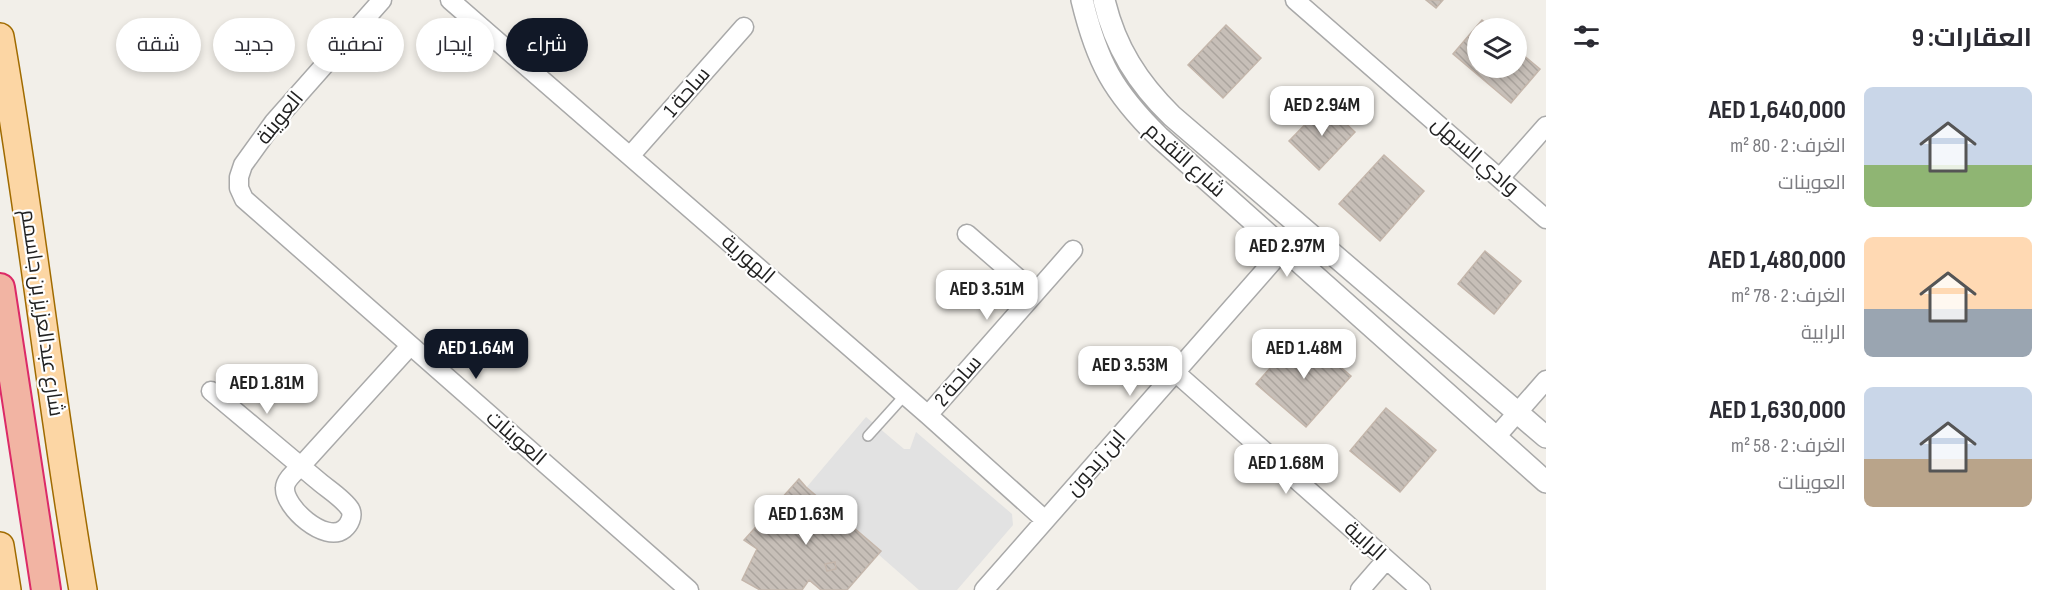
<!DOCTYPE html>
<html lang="ar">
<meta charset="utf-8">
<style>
body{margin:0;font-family:"Sofia Sans Condensed",Cairo,sans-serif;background:#f2f2f3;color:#2b2b33;direction:rtl;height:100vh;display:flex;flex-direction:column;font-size:22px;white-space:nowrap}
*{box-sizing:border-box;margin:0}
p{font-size:20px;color:#7c7c81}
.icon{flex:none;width:33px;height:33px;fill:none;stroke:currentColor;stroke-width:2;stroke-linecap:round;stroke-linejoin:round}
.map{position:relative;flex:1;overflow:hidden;direction:ltr}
.details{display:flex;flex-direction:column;background:#fff;width:510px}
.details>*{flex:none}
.hud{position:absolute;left:18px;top:18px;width:570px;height:54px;direction:rtl;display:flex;gap:12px}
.tools{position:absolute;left:1467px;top:18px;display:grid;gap:12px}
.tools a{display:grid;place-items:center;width:60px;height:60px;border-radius:50%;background:#fff;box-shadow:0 3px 9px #0003;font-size:30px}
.price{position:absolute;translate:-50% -51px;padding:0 14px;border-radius:12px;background:#fff;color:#222;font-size:20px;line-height:39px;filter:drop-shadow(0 2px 3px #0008)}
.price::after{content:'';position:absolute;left:50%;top:36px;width:18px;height:14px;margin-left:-9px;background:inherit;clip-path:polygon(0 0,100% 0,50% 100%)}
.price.active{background:#111827;color:#fff}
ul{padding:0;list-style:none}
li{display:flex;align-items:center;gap:18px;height:150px;padding:0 24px}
li span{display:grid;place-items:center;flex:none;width:168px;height:120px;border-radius:9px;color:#555}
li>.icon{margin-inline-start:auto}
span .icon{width:72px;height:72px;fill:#fffc;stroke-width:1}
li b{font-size:26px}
h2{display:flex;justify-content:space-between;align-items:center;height:72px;padding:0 24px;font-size:26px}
.tag{padding:0 21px;border-radius:27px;background:#fff;box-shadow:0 3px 9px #0003;font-size:21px;line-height:54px}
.tag.active{background:#111827;color:#fff}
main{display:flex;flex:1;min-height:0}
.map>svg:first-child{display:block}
.parking{fill:#e2e2e2}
.building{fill:url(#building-back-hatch);stroke:#c4b6ab;stroke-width:1.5;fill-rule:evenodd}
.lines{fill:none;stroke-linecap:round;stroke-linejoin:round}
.service-casing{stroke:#a9a9a9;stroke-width:12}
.minor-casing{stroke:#a9a9a9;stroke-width:21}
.tertiary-casing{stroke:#a9a9a9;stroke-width:24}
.primary-casing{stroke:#a06b00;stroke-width:30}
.trunk-casing{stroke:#dc2a67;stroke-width:32}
.service{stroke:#fff;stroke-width:9}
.minor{stroke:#fff;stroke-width:18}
.tertiary{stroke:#fff;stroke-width:21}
.primary{stroke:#fcd6a4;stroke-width:27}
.trunk{stroke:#f2b4a3;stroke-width:28}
.labels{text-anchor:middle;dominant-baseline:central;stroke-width:4.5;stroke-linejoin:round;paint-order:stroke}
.street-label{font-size:21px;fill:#222;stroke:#fff}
</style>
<main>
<section class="details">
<h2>العقارات: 9<svg class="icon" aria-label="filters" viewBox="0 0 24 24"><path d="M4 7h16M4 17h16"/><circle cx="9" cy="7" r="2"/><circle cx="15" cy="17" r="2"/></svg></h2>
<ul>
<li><span style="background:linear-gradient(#c9d6e8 65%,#8fb573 0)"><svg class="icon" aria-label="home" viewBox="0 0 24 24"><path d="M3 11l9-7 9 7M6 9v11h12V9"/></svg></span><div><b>AED 1,640,000</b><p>الغرف: 2 · 80 m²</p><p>العوينات</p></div></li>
<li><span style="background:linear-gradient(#ffd9b3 60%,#9aa5b1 0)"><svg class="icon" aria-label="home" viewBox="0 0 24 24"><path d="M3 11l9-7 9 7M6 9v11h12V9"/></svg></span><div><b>AED 1,480,000</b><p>الغرف: 2 · 78 m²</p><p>الرابية</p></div></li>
<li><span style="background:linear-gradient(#c9d6e8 60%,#b9a48a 0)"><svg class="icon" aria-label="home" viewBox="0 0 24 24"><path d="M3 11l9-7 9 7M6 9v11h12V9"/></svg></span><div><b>AED 1,630,000</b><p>الغرف: 2 · 58 m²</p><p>العوينات</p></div></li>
</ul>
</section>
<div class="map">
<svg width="1546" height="590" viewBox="0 0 1546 590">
<defs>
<pattern id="building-back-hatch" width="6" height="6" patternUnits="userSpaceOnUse" patternTransform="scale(1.5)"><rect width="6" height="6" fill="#c7bfb8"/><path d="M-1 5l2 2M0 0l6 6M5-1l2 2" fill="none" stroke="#aba49e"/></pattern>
</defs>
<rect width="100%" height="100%" fill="#f2efe9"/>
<path class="parking" d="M 866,417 L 904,449 L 910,449 L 916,432 L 1012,514 L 1013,525 L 957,590 L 919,590 L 878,554 L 881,550 L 806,488 Z"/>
<path class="building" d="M 1426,0 L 1443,0 L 1436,8 Z
M 1482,20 L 1492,28 L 1478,28 L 1478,68 L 1516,68 L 1516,49 L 1540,69 L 1511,103 L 1453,54 Z
M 1226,25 L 1261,58 L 1223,98 L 1188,65 Z
M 1325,104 L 1355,132 L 1319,170 L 1289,141 Z
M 1384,155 L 1424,191 L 1380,241 L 1339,204 Z
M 1485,251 L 1521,281 L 1494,314 L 1458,284 Z
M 1301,333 L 1351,376 L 1306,427 L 1256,384 Z
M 1386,408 L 1436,450 L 1400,492 L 1350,451 Z
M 799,479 L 806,487 L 881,551 L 847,590 L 821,590 L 809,580 L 802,590 L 760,590 L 742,580 L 757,549 L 744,540 ZM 835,562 L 836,569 L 827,571 L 825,564 Z
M 835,562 L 836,569 L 827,571 L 825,564 Z"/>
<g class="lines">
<defs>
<path id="service" d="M 868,436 L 905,395"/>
<path id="minor" d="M 382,0 L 274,122 L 243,165 L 239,177 L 239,188 L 244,199 L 689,590
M 450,0 L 928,415 L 1045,520
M 1295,0 L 1546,219
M 630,156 L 744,27
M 1500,178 L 1546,126
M 967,234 L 1035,293
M 1175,372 L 1421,590
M 211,391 C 246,420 281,450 316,479 C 326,488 343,498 350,509 C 354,516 349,525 344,529 C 325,544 284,507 285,488 C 285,480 295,472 301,466 L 410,346
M 928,415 L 1073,250
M 1495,438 L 1546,380
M 984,590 L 1303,227
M 1360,590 L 1386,560"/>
<path id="tertiary" d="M 1082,0 C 1097,62 1113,92 1159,137 L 1546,482
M 1104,0 C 1115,47 1138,83 1172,116 L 1546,437"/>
<path id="primary" d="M 0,37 C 32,221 51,406 83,590
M 0,546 L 7,590"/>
<path id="trunk" d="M 0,288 L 46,590"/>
</defs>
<use href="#service" class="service-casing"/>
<use href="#minor" class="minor-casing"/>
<use href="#tertiary" class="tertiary-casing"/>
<use href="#primary" class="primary-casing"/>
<use href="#trunk" class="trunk-casing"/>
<use href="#service" class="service"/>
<use href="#minor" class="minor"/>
<use href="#tertiary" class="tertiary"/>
<use href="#primary" class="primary"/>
<use href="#trunk" class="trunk"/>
</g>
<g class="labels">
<g class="street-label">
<text transform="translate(687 92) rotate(-49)">ساحة 1</text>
<text transform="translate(280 118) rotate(-51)">العوينة</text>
<text transform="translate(1475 156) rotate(41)">وادي السهل</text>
<text transform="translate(1185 160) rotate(42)">شارع التقدم</text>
<text transform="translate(748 259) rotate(41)">الهورية</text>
<text transform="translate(42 313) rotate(82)">شارع عبدالعزيز بن جاسمم</text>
<text transform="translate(958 381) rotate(-49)">ساحة 2</text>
<text transform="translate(516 438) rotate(41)">العوينات</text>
<text transform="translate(1096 463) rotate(-49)">ابن زيدون</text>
<text transform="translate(1365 541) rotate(42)">الرابية</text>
</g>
</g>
</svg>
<div class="tools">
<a><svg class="icon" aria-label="layers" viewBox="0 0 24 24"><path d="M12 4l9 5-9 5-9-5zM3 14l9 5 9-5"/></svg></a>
</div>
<b class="price" style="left:1322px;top:137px">AED 2.94M</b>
<b class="price" style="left:1287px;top:278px">AED 2.97M</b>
<b class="price" style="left:987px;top:321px">AED 3.51M</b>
<b class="price active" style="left:476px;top:380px">AED 1.64M</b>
<b class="price" style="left:1304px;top:380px">AED 1.48M</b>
<b class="price" style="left:1130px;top:397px">AED 3.53M</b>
<b class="price" style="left:267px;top:415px">AED 1.81M</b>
<b class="price" style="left:1286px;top:495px">AED 1.68M</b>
<b class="price" style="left:806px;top:546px">AED 1.63M</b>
<div class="hud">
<a class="tag active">شراء</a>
<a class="tag">إيجار</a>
<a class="tag">تصفية</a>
<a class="tag">جديد</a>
<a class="tag">شقة</a>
</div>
</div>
</main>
